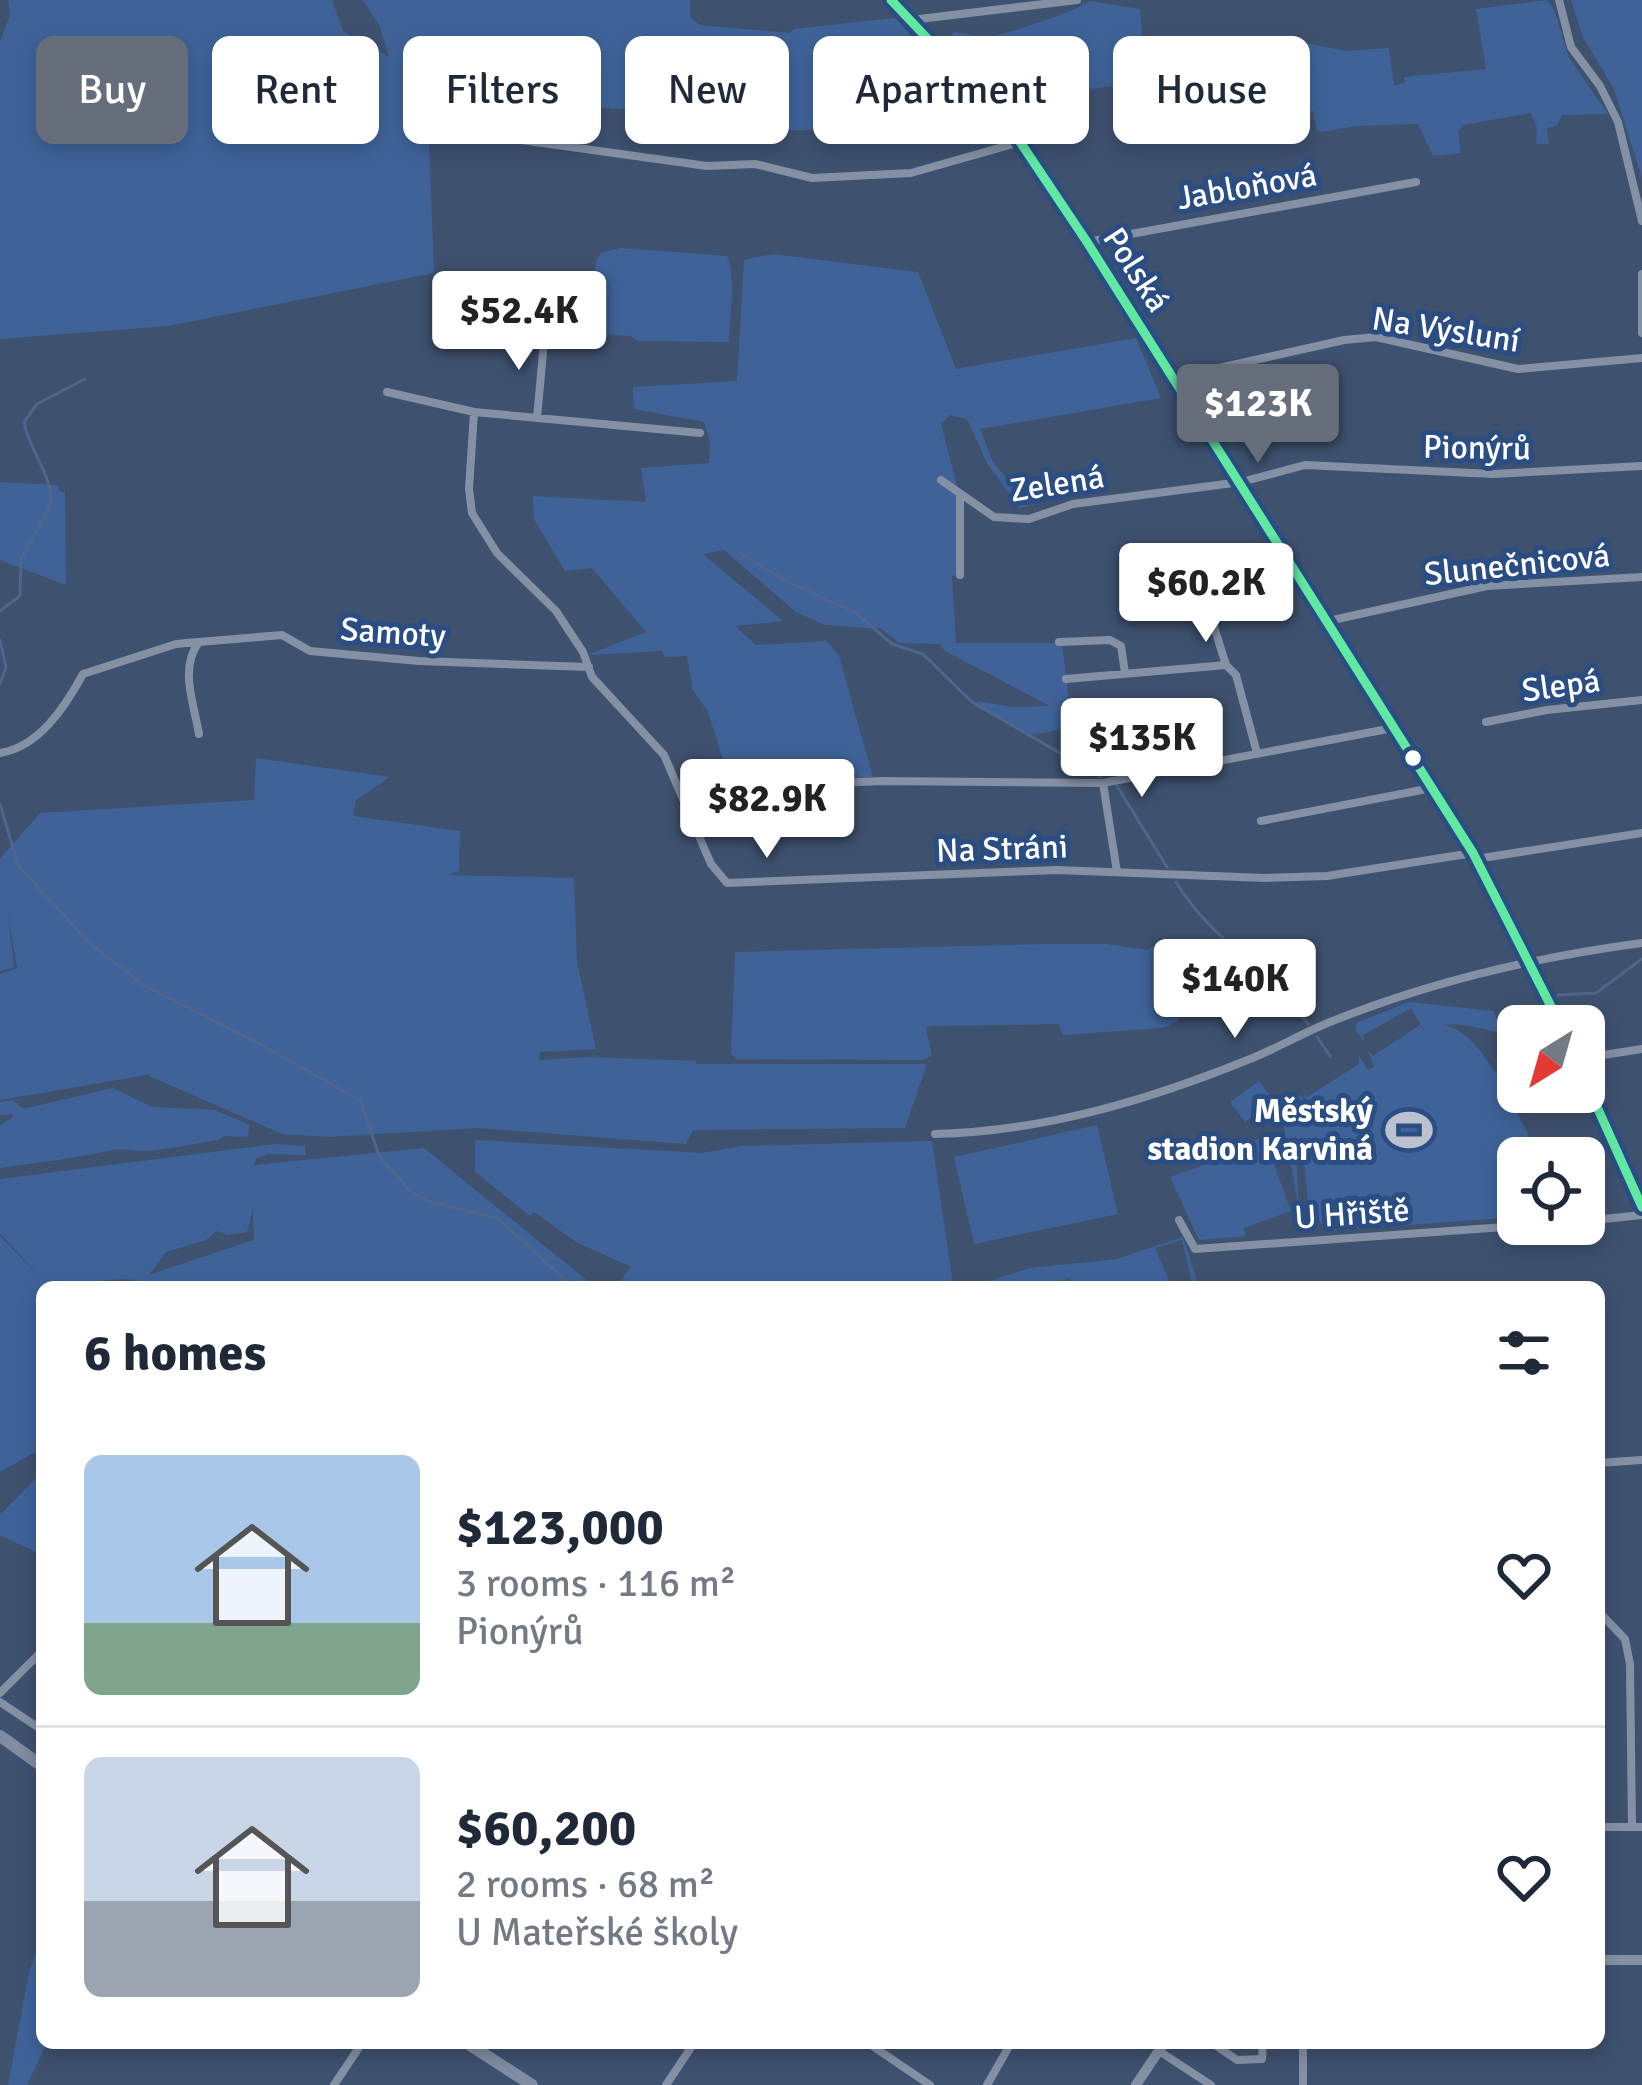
<!DOCTYPE html>
<meta charset="utf-8">
<style>
body{margin:0;font-family:Signika,sans-serif;background:#f2f2f3;color:#1f2937;height:100vh;display:flex;flex-direction:column;font-size:45px;white-space:nowrap}
*{box-sizing:border-box;margin:0}
p{font-size:39px;color:#747a83}
.icon{flex:none;width:66px;height:66px;fill:none;stroke:currentColor;stroke-width:2;stroke-linecap:round;stroke-linejoin:round}
.map{position:relative;flex:1;overflow:hidden}
.details{position:absolute;left:36px;top:1281px;width:1569px;height:768px;display:flex;flex-direction:column;background:#fff;border-radius:18px;box-shadow:0 6px 18px #0003}
.details>*{flex:none}
.guide{position:absolute;left:36px;top:36px;width:1572px;height:108px;display:flex;gap:24px}
.needle{width:78px;rotate:217deg}
.controls{position:absolute;left:1497px;top:1005px;display:grid;gap:24px}
.controls a{display:grid;place-items:center;width:108px;height:108px;border-radius:18px;background:#fff;box-shadow:0 6px 18px #0003;font-size:60px}
.price{position:absolute;translate:-50% -102px;padding:0 27px;border-radius:12px;background:#fff;color:#222;font-size:39px;line-height:78px;filter:drop-shadow(0 3px 6px #0008)}
.price::after{content:'';position:absolute;left:50%;top:72px;width:36px;height:27px;margin-left:-18px;background:inherit;clip-path:polygon(0 0,100% 0,50% 100%)}
.price.on{background:#656e7a;color:#fff}
ul{padding:0;list-style:none}
li{display:flex;align-items:center;gap:36px;height:300px;padding:0 48px}
li+li{border-top:3px solid #e0e1e3}
li span{display:grid;place-items:center;flex:none;width:336px;height:240px;border-radius:18px;color:#555}
li>.icon{margin-inline-start:auto}
span .icon{width:144px;height:144px;fill:#fffc;stroke-width:1}
li b{font-size:51px}
h2{display:flex;justify-content:space-between;align-items:center;height:144px;padding:0 48px;font-size:51px}
.chip{padding:0 42px;border-radius:18px;background:#fff;box-shadow:0 6px 18px #0003;font-size:42px;line-height:108px}
.chip.on{background:#656e7a;color:#fff}
.map>svg:first-child{display:block}
.green{fill:#3f6399;fill-rule:evenodd}
.lines{fill:none;stroke-linecap:round;stroke-linejoin:round}
.stream{stroke:#4e668c;stroke-width:3}
.minor{stroke:#8491a5;stroke-width:8}
.tertiary{stroke:#8491a5;stroke-width:10}
.secondary{stroke:#7f8ca1;stroke-width:12}
.bus-1-casing{stroke:#2a4d83;stroke-width:18}
.bus-1{stroke:#60e9a3;stroke-width:9}
.bus-dot{fill:#fff;stroke:#2a4d83;stroke-width:4.5}
.labels{text-anchor:middle;dominant-baseline:central;stroke-width:10;stroke-linejoin:round;paint-order:stroke}
.street-label{font-size:33px;fill:#fff;stroke:#2a4d83}
.poi-label{font-size:33px;font-weight:bold;fill:#fff;stroke:#2a4d83;text-anchor:end}
</style>
<div class="map">
<svg width="1642" height="2085" viewBox="0 0 1642 2085">
<rect width="100%" height="100%" fill="#3e516f"/>
<path class="green" d="M 8,0 L 332,0 L 343,31 L 389,57 L 380,27 L 363,0 L 690,0 L 690,17 L 700,25 L 790,33 L 794,29 L 895,18 L 967,97 L 937,106 L 942,125 L 884,130 L 755,130 L 760,113 L 754,109 L 748,117 L 585,107 L 452,91 L 448,127 L 436,116 L 439,89 L 435,87 L 429,141 L 434,273 L 168,326 L 0,339 L 0,42 L 10,15 Z
M 1547,0 L 1555,12 L 1569,58 L 1608,114 L 1562,115 L 1557,126 L 1547,128 L 1549,144 L 1536,144 L 1537,128 L 1531,113 L 1463,125 L 1458,131 L 1461,153 L 1433,156 L 1418,124 L 1356,126 L 1321,132 L 1317,130 L 1313,111 L 1267,117 L 1265,107 L 1252,106 L 1249,86 L 1270,78 L 1277,71 L 1274,44 L 1300,42 L 1346,51 L 1389,48 L 1394,85 L 1405,83 L 1404,77 L 1486,69 L 1476,9 Z
M 1571,0 L 1642,0 L 1642,178 L 1614,89 L 1583,37 Z
M 1090,1 L 1140,9 L 1146,81 L 1045,96 L 1028,90 L 1007,101 L 993,91 L 948,39 L 954,32 C 966,33 978,38 992,36 C 1007,34 1079,10 1090,1 Z
M 620,248 L 727,256 C 737,277 729,319 729,342 L 638,341 L 630,336 L 589,333 L 596,261 L 601,253 Z
M 773,254 L 918,272 L 956,369 L 1136,338 L 1161,398 L 980,429 L 992,460 L 1028,506 L 1020,508 L 987,463 L 967,419 L 950,415 L 941,424 L 958,490 L 956,575 L 952,576 L 956,643 L 1062,643 L 1072,727 L 1031,735 L 974,706 L 978,701 L 1012,707 L 1050,706 L 943,650 L 941,644 L 899,643 L 882,629 L 825,625 L 796,612 L 724,550 L 703,554 L 783,621 L 735,626 L 756,645 L 827,641 L 839,656 L 873,777 L 731,784 L 708,712 L 693,690 L 687,656 L 664,657 L 662,651 L 587,655 L 646,632 L 592,568 L 565,571 L 534,519 L 533,496 L 646,502 L 641,468 L 709,463 L 710,442 L 704,422 L 634,409 L 633,387 L 737,381 L 744,260 Z
M 0,482 L 58,485 L 59,491 L 65,492 L 66,585 L 0,560 Z
M 256,758 L 390,777 L 356,800 L 353,816 L 460,831 L 459,871 L 447,875 L 574,878 L 577,962 L 596,1049 L 540,1052 L 539,1060 L 589,1057 L 696,1061 L 696,1064 L 927,1064 L 905,1128 L 693,1130 L 686,1144 L 478,1128 L 327,1137 L 282,1134 L 147,1075 L 0,1100 L 0,974 L 17,968 L 8,913 L 14,967 L 0,971 L 0,859 L 40,813 L 254,800 Z
M 1160,943 L 1163,944 L 1181,1013 L 1178,1021 L 1162,1028 L 1063,1035 L 1059,1024 L 931,1026 L 926,1028 L 932,1056 L 922,1060 L 737,1059 L 731,1053 L 735,952 L 1045,944 L 1106,944 L 1147,950 Z
M 1409,1002 L 1493,1011 L 1498,1020 L 1544,1011 L 1550,1026 L 1518,1026 L 1518,1038 C 1499,1033 1461,1021 1443,1025 C 1486,1031 1520,1122 1540,1158 L 1518,1158 L 1518,1217 L 1326,1231 L 1308,1203 L 1303,1150 L 1295,1135 L 1299,1209 L 1283,1122 L 1300,1095 L 1310,1108 L 1303,1092 L 1307,1097 L 1359,1064 L 1359,1056 L 1368,1070 L 1374,1067 L 1368,1050 L 1373,1056 L 1420,1025 L 1426,1034 L 1411,1008 L 1363,1035 L 1365,1042 L 1356,1031 L 1356,1023 Z
M 1259,1081 L 1274,1101 L 1245,1122 L 1230,1102 Z
M 113,1088 L 152,1107 L 215,1110 L 250,1125 L 247,1137 L 225,1136 L 218,1140 C 192,1144 166,1150 141,1151 C 131,1151 121,1148 112,1150 C 74,1159 39,1162 0,1168 L 0,1125 L 12,1118 L 13,1114 L 0,1115 L 0,1102 L 13,1100 L 21,1107 L 27,1108 Z
M 1097,1125 L 1118,1214 L 974,1244 L 954,1157 Z
M 1264,1137 L 1291,1211 L 1244,1228 L 1246,1236 L 1199,1240 L 1170,1177 L 1218,1160 L 1217,1155 Z
M 475,1140 L 702,1153 L 741,1146 L 932,1141 L 953,1284 L 615,1287 L 631,1267 L 576,1242 L 534,1212 L 530,1216 L 475,1172 Z
M 276,1144 L 305,1146 L 306,1155 L 268,1154 L 257,1158 L 253,1165 L 424,1148 L 595,1287 L 116,1287 L 135,1280 C 105,1277 72,1287 42,1287 L 42,1448 L 0,1472 L 0,1236 L 41,1278 L 0,1233 L 0,1179 ZM 253,1208 L 254,1240 L 149,1275 L 166,1252 L 206,1240 L 216,1231 L 228,1235 L 247,1232 Z
M 1183,1237 L 1199,1287 L 1193,1287 L 1182,1240 L 1155,1248 L 1172,1287 L 1055,1287 L 1073,1278 L 1034,1287 L 970,1287 L 1030,1268 L 1117,1259 Z
M 42,1472 L 42,1555 L 0,1535 L 0,1515 Z
M 42,1936 L 42,2043 L 47,2043 L 27,2085 L 8,2085 L 29,1972 Z"/>
<g class="lines">
<path class="stream" d="M 739,552 L 784,580 L 856,613 L 892,644 L 923,654 L 972,702 L 1101,777
M 0,611 L 20,596 L 21,559 L 51,504 C 52,473 29,451 24,422 L 37,404 L 85,379
M 0,640 L 6,667 L 0,684
M 1117,786 L 1167,867
M 0,804 L 18,865 L 89,943 L 145,986 L 260,1044 L 361,1101 L 379,1156 L 412,1193 L 434,1203 L 497,1218 L 573,1287
M 1176,882 C 1211,940 1269,970 1308,1024
M 1558,995 L 1596,993 L 1642,959
M 1317,1037 L 1330,1056"/>
<path class="minor" d="M 1559,0 L 1571,47 L 1600,86 L 1618,122 L 1642,221
M 911,20 L 1077,0
M 441,129 L 707,166 L 755,164 L 812,178 L 911,173 L 1020,142
M 1087,242 L 1416,182
M 1642,274 L 1642,333
M 1174,378 L 1344,340 L 1376,337 L 1518,369 L 1642,358
M 387,392 L 474,412 L 700,433
M 474,412 L 469,489 L 472,513 L 497,553 L 556,611 L 583,652 L 592,677 L 664,755 L 711,864 L 727,883 L 1057,870 L 1265,878 L 1327,876 L 1473,853
M 537,418 L 545,331
M 941,480 L 994,517 L 1029,519 L 1073,504 L 1241,482 L 1305,465 L 1493,474 L 1642,466
M 960,494 L 960,575
M 1191,553 L 1226,665
M 1328,621 L 1487,586 L 1642,577
M 1059,642 L 1110,640 L 1121,646 L 1125,673
M 1066,679 L 1226,665 L 1236,675 L 1257,753
M 1486,722 L 1547,710 L 1642,700
M 199,734 C 194,704 179,668 199,642 L 282,635 L 310,651 L 419,661 L 589,667
M 0,753 C 39,747 65,707 83,674 L 176,644 L 197,642
M 1103,783 L 1117,872
M 680,790 L 882,781 L 1103,783 L 1393,728
M 1261,821 L 1432,788
M 1476,859 L 1642,833
M 1584,1058 L 1642,1049
M 935,1134 C 1048,1131 1152,1099 1255,1057 C 1281,1046 1305,1032 1330,1022 C 1430,982 1536,957 1642,943
M 1179,1220 L 1195,1249 L 1546,1224
M 1584,1221 L 1642,1215
M 1599,1463 L 1642,1460
M 1599,1612 L 1625,1639 L 1630,1664 L 1632,1827
M 0,1693 L 42,1651
M 0,1702 L 42,1730
M 1599,1827 L 1642,1827
M 868,2043 L 930,2085
M 1212,2043 L 1237,2060 L 1262,2059 L 1263,2043
M 1159,2051 L 1211,2085
M 334,2085 L 362,2043
M 666,2085 L 694,2043
M 987,2085 L 1011,2043
M 1303,2085 L 1303,2043"/>
<path class="tertiary" d="M 891,0 L 1008,124 L 1087,242 L 1473,853 L 1561,1026
M 1584,1078 L 1642,1207
M 1599,1960 L 1642,1960
M 1136,2085 L 1164,2043"/>
<path class="secondary" d="M 0,1736 L 42,1766
M 467,2043 L 532,2085"/>
<defs>
<path id="bus-1" d="M 891,0 L 1008,124 L 1087,242 L 1473,853 L 1561,1026
M 1584,1078 L 1642,1207"/>
</defs>
<use href="#bus-1" class="bus-1-casing"/>
<use href="#bus-1" class="bus-1"/>
</g>
<defs>
<symbol id="stadium-bare" viewBox="-9 -9 18 18"><path d="M0-5a6.5 5 0 1 0 0 10a6.5 5 0 1 0 0-10ZM-3.5-1.8h7v3.6h-7Z" fill="#bbc2cd" stroke="#2a4d83" stroke-width="2.5" paint-order="stroke"/></symbol>
</defs>
<g fill-rule="evenodd">
<use href="#stadium-bare" x="1376" y="1097" width="66" height="66"/>
</g>
<circle class="bus-dot" cx="1413" cy="758" r="10"/>
<g class="labels">
<g class="street-label">
<text transform="translate(1247 187) rotate(-10)">Jabloňová</text>
<text transform="translate(1136 270) rotate(57)">Polská</text>
<text transform="translate(1446 330) rotate(9)">Na Výsluní</text>
<text transform="translate(1477 448) rotate(1)">Pionýrů</text>
<text transform="translate(1057 484) rotate(-9)">Zelená</text>
<text transform="translate(1517 565) rotate(-6)">Slunečnicová</text>
<text transform="translate(393 633) rotate(4)">Samoty</text>
<text transform="translate(1561 686) rotate(-8)">Slepá</text>
<text transform="translate(1002 849) rotate(-2)">Na Stráni</text>
<text transform="translate(1352 1214) rotate(-4)">U Hřiště</text>
</g>
<g class="poi-label">
<text x="1373" y="1111">Městský<tspan x="1373" dy="38">stadion Karviná</tspan></text>
</g>
</g>
</svg>
<div class="controls">
<a><svg class="needle" viewBox="-14 -14 28 28"><path d="M0-13l5 13h-10z" fill="#e53935"/><path d="M0 13l5-13h-10z" fill="#747a83"/></svg></a>
<a><svg class="icon" aria-label="locate" viewBox="0 0 24 24"><circle cx="12" cy="12" r="6"/><path d="M12 2v4M12 18v4M2 12h4M18 12h4"/></svg></a>
</div>
<b class="price" style="left:519px;top:373px">$52.4K</b>
<b class="price on" style="left:1258px;top:466px">$123K</b>
<b class="price" style="left:1206px;top:645px">$60.2K</b>
<b class="price" style="left:1142px;top:800px">$135K</b>
<b class="price" style="left:767px;top:861px">$82.9K</b>
<b class="price" style="left:1235px;top:1041px">$140K</b>
<div class="guide">
<a class="chip on">Buy</a>
<a class="chip">Rent</a>
<a class="chip">Filters</a>
<a class="chip">New</a>
<a class="chip">Apartment</a>
<a class="chip">House</a>
</div>
<section class="details">
<h2>6 homes<svg class="icon" aria-label="filters" viewBox="0 0 24 24"><path d="M4 7h16M4 17h16"/><circle cx="9" cy="7" r="2"/><circle cx="15" cy="17" r="2"/></svg></h2>
<ul>
<li><span style="background:linear-gradient(#a9c7e8 70%,#7fa58c 0)"><svg class="icon" aria-label="home" viewBox="0 0 24 24"><path d="M3 11l9-7 9 7M6 9v11h12V9"/></svg></span><div><b>$123,000</b><p>3 rooms · 116 m²</p><p>Pionýrů</p></div><svg class="icon" aria-label="heart" viewBox="0 0 24 24"><path d="M12 20l-8-8c-3-5 5-10 8-4 3-6 11-1 8 4z"/></svg></li>
<li><span style="background:linear-gradient(#c9d6e8 60%,#9aa5b1 0)"><svg class="icon" aria-label="home" viewBox="0 0 24 24"><path d="M3 11l9-7 9 7M6 9v11h12V9"/></svg></span><div><b>$60,200</b><p>2 rooms · 68 m²</p><p>U Mateřské školy</p></div><svg class="icon" aria-label="heart" viewBox="0 0 24 24"><path d="M12 20l-8-8c-3-5 5-10 8-4 3-6 11-1 8 4z"/></svg></li>
</ul>
</section>
</div>
